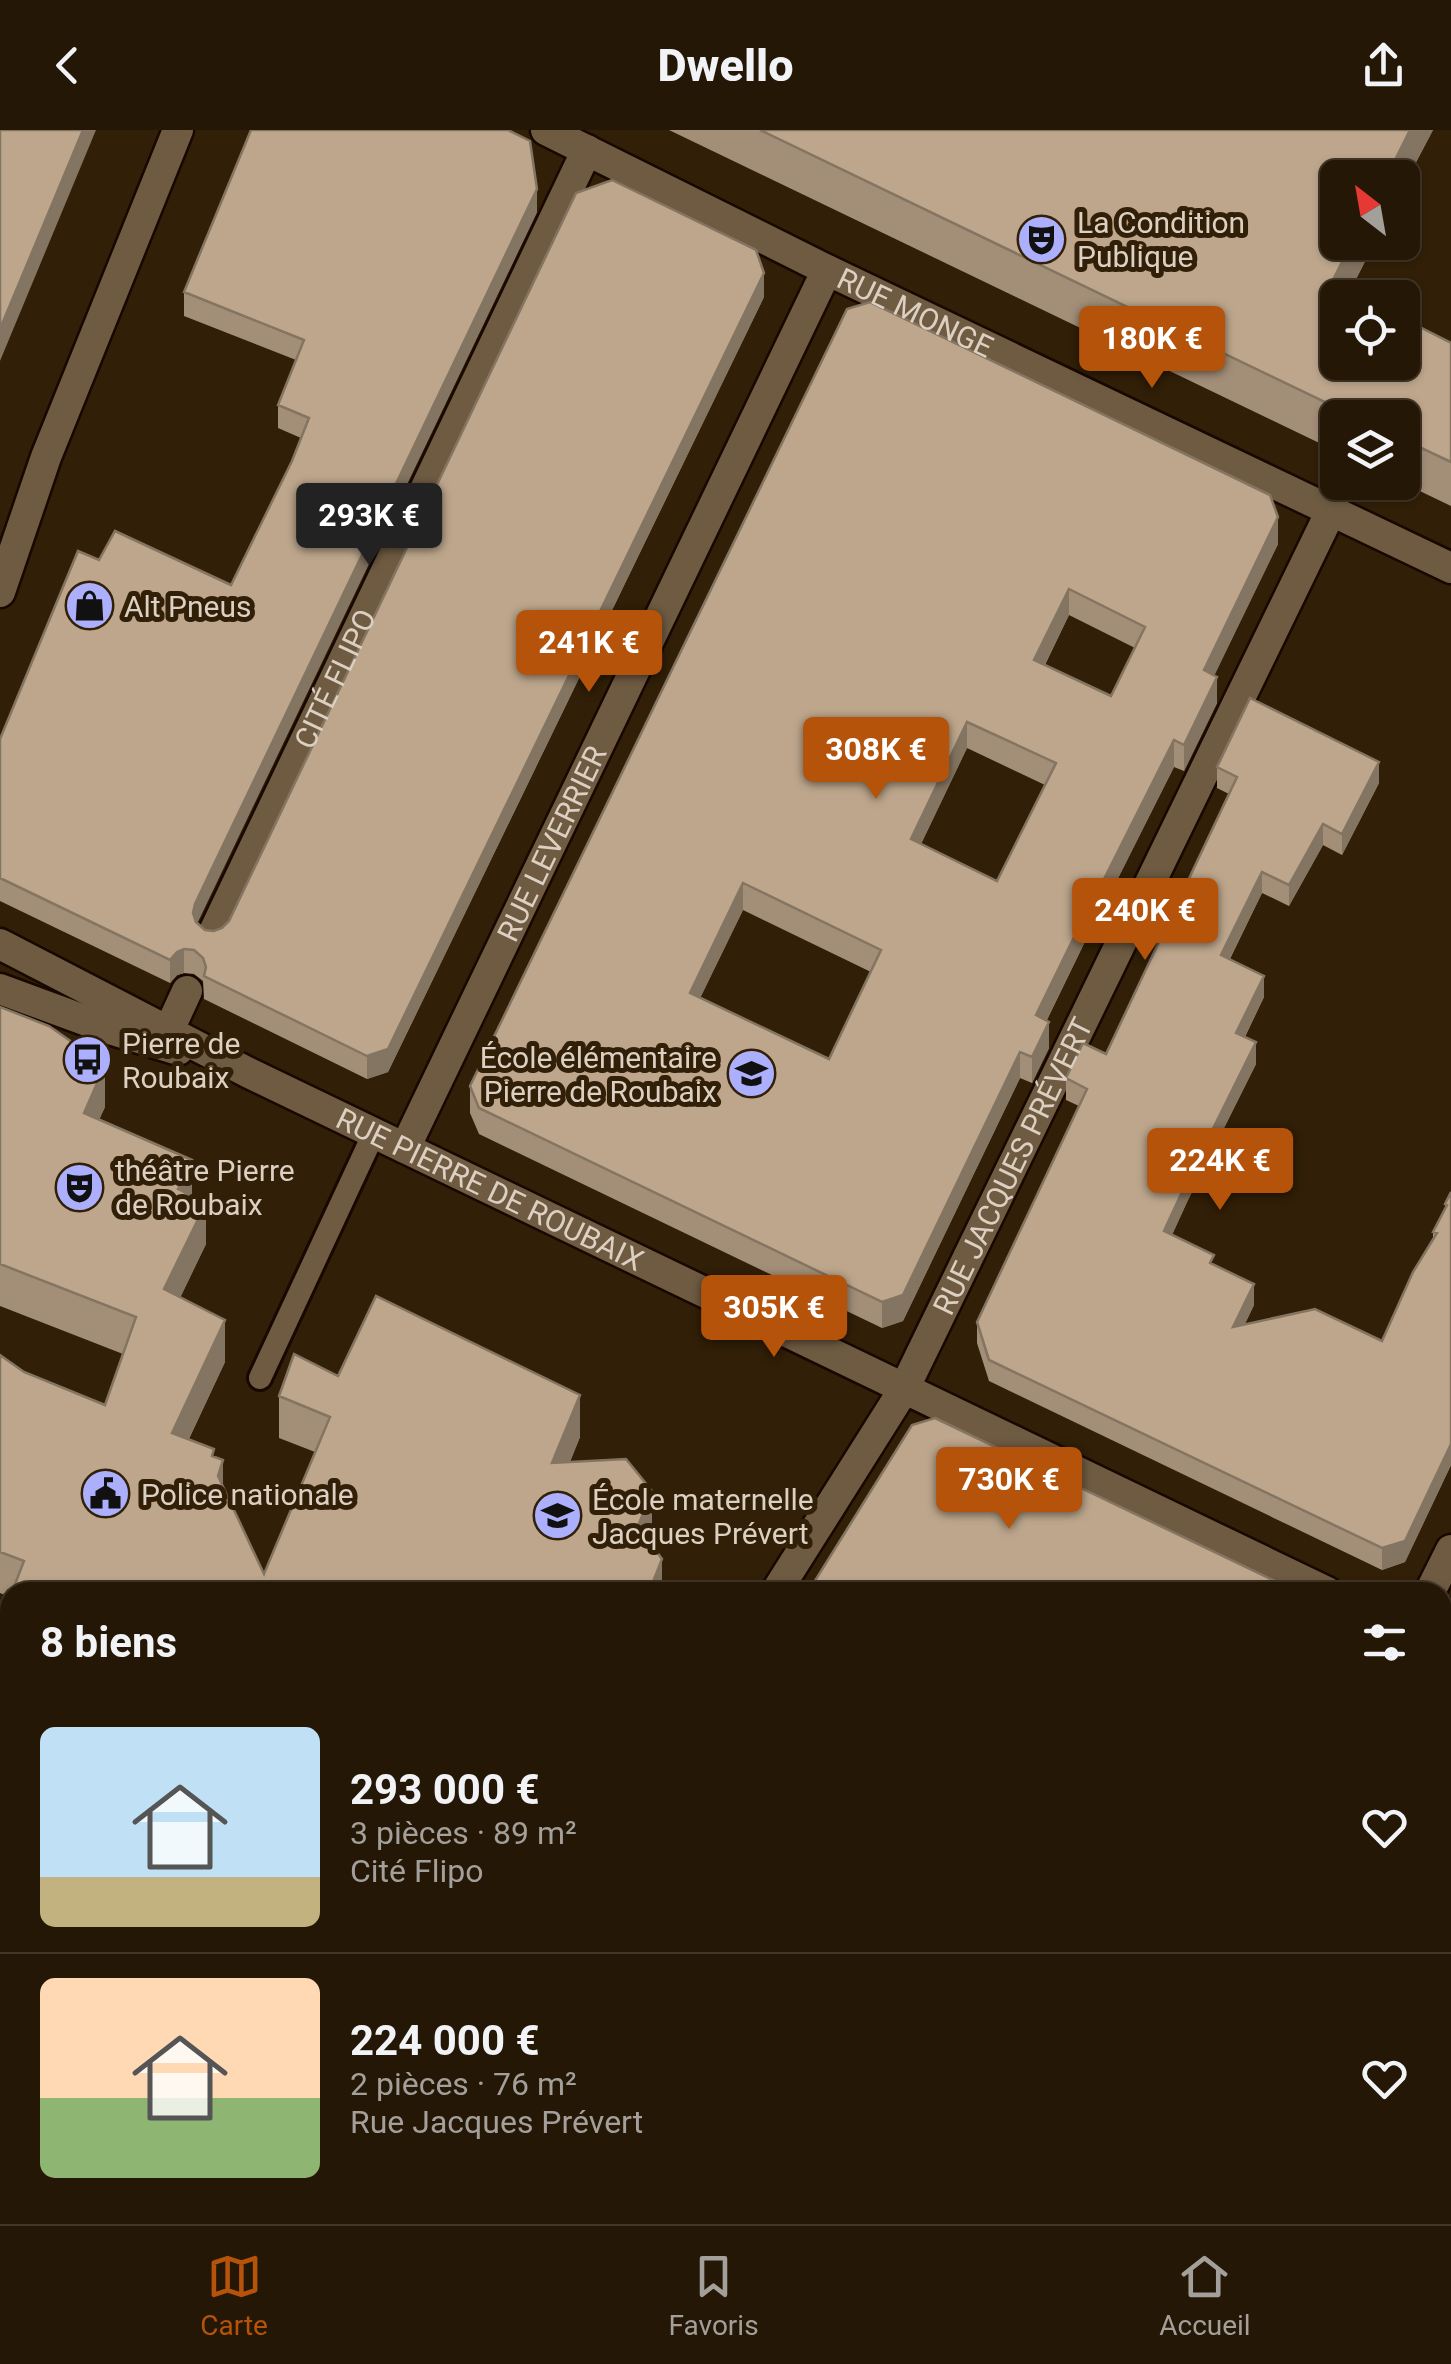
<!DOCTYPE html>
<html lang="fr">
<meta charset="utf-8">
<style>
body{margin:0;font-family:Roboto,sans-serif;background:#312413;color:#f1f3f6;height:100vh;display:flex;flex-direction:column;font-size:38px;white-space:nowrap}
*{box-sizing:border-box;margin:0}
p{font-size:32px;color:#a39f9a}
.icon{flex:none;width:55px;height:55px;fill:none;stroke:currentColor;stroke-width:2;stroke-linecap:round;stroke-linejoin:round}
.map{position:relative;flex:1;overflow:hidden}
.details{position:absolute;left:0px;top:1452px;width:1452px;height:642px;display:flex;flex-direction:column;background:#251705;border-radius:30px 30px 0 0;box-shadow:0 2px 8px #0004,0 0 0 2px #423627}
.details>*{flex:none}
.needle{width:65px;rotate:329deg}
.tools{position:absolute;left:1320px;top:30px;display:grid;gap:20px}
.tools a{display:grid;place-items:center;width:100px;height:100px;border-radius:15px;background:#251705;box-shadow:0 2px 8px #0004,0 0 0 2px #423627;font-size:50px}
.price{position:absolute;translate:-50% -85px;padding:0 22px;border-radius:10px;background:#b45309;color:#fff;font-size:32px;line-height:65px;filter:drop-shadow(0 2px 5px #0008)}
.price::after{content:'';position:absolute;left:50%;top:60px;width:30px;height:22px;margin-left:-15px;background:inherit;clip-path:polygon(0 0,100% 0,50% 100%)}
.price.active{background:#222;color:#fff}
ul{padding:0;list-style:none}
li{display:flex;align-items:center;gap:30px;height:250px;padding:0 40px}
li+li{border-top:2px solid #423627}
li span{display:grid;place-items:center;flex:none;width:280px;height:200px;border-radius:15px;color:#555}
li>.icon{margin-inline-start:auto}
span .icon{width:120px;height:120px;fill:#fffc;stroke-width:1}
li b{font-size:42px}
h2{display:flex;justify-content:space-between;align-items:center;height:120px;padding:0 40px;font-size:42px}
header{display:flex;justify-content:space-between;align-items:center;height:130px;padding:0 40px;background:#251705;font-size:45px;font-weight:800}
.menu{display:flex;justify-content:space-around;align-items:center;height:140px;border-top:2px solid #423627;background:#251705;font-size:28px;color:#a39f9a}
.menu a{display:grid;justify-items:center;gap:5px}
.menu .active{color:#b45309}
.map>svg:first-child{display:block}
.lines{fill:none;stroke-linecap:round;stroke-linejoin:round}
.service-casing{stroke:#180800;stroke-width:28}
.minor-casing{stroke:#180800;stroke-width:35}
.tertiary-casing{stroke:#180800;stroke-width:35}
.secondary-casing{stroke:#180800;stroke-width:35}
.service{stroke:#6f5b42;stroke-width:22}
.minor{stroke:#6f5b42;stroke-width:30}
.tertiary{stroke:#6f5b42;stroke-width:30}
.secondary{stroke:#6f5b42;stroke-width:30}
.wall{fill:#a38f78;fill-rule:evenodd}
.shaded-wall{fill:#847462}
.building{fill:#bda68c;stroke:#847462;stroke-width:2.5;fill-rule:evenodd}
.labels{text-anchor:middle;dominant-baseline:central;stroke-width:10;stroke-linejoin:round;paint-order:stroke}
.poi-label{font-size:30px;fill:#dcd0c2;stroke:#311f07;text-anchor:start}
.street-label{font-size:30px;fill:#dcd0c2;stroke:#311f07}
</style>
<header><svg class="icon" aria-label="back" viewBox="0 0 24 24"><path d="M15 5l-7 7 7 7"/></svg>Dwello<svg class="icon" aria-label="share" viewBox="0 0 24 24"><path d="M12 15V3M7 8l5-5 5 5M5 13v7h14v-7"/></svg></header>
<div class="map">
<svg width="1451" height="2094" viewBox="0 0 1451 2094">
<rect width="100%" height="100%" fill="#311f07"/>
<g class="lines">
<defs>
<path id="service" d="M 260,1248 L 374,1003
M 719,2085 L 738,2094
M 0,2086 L 23,2094
M 81,2094 L 99,2085
M 238,2094 L 244,2085"/>
<g id="minor">
<path id="s1" d="M 546,0 L 827,140 L 1451,438"/>
<path id="s2" d="M 212,806 L 587,20"/>
<path d="M 169,900 L 187,861"/>
<path id="s3" d="M 405,1018 L 827,140"/>
<path id="s4" d="M 776,1462 L 904,1259 L 1331,381"/>
<path d="M 1430,1462 L 1451,1420"/>
<path d="M 1232,2085 L 1250,2094"/>
<path d="M 379,2094 L 385,2085"/>
</g>
<g id="tertiary">
<path id="s5" d="M 0,814 L 247,942 L 1327,1462"/>
<path d="M 0,859 L 106,898 L 178,920"/>
<path d="M 1442,1518 L 1451,1522"/>
</g>
<path id="secondary" d="M 0,462 L 46,327 L 178,0"/>
</defs>
<use href="#service" class="service-casing"/>
<use href="#minor" class="minor-casing"/>
<use href="#tertiary" class="tertiary-casing"/>
<use href="#secondary" class="secondary-casing"/>
<use href="#service" class="service"/>
<use href="#minor" class="minor"/>
<use href="#tertiary" class="tertiary"/>
<use href="#secondary" class="secondary"/>
</g>
<path class="wall" d="M 669,0 L 1433,0 L 1402,59 L 1402,48 L 1375,112 L 1350,161 L 1451,213 L 1451,376 L 1401,352 L 1402,288 L 1338,288 L 1338,322 Z
M 537,82 L 197,793 L 205,800 L 214,801 L 222,798 L 764,167 L 388,942 L 367,949 L 204,869 L 203,851 L 194,844 L 184,843 L 177,845 L 170,853 L 0,771 L 0,609 L 99,430 L 231,455 L 292,331 L 301,308 L 278,298 L 278,275 L 296,230 L 184,186 L 184,162 Z
M 847,179 L 1278,414 L 1214,545 L 1217,573 L 1184,641 L 1174,637 L 1096,792 L 1095,791 L 1047,890 L 1049,918 L 1032,953 L 1020,948 L 903,1191 L 882,1198 L 479,1004 L 470,983 L 470,956 ZM 1069,485 L 1135,518 L 1111,566 L 1045,535 ZM 967,618 L 1045,655 L 997,751 L 921,714 ZM 743,780 L 871,842 L 829,929 L 700,868 Z
M 1217,637 L 1379,653 L 1342,725 L 1323,715 L 1289,776 L 1262,763 L 1230,829 L 1264,867 L 1245,907 L 1256,934 L 1188,1070 L 1172,1105 L 1214,1135 L 1254,1175 L 1245,1194 L 1382,1211 L 1433,1109 L 1433,1102 L 1445,1079 L 1445,1074 L 1451,1062 L 1451,1335 L 1405,1432 L 1382,1440 L 989,1251 L 977,1213 L 977,1192 L 1079,976 L 1066,970 L 1066,948 L 1106,924 L 1229,664 L 1217,658 Z
M 0,877 L 105,977 L 99,989 L 192,1066 L 206,1114 L 180,1168 L 225,1232 L 189,1309 L 214,1326 L 223,1357 L 264,1444 L 315,1322 L 279,1308 L 279,1266 L 338,1246 L 580,1307 L 570,1332 L 652,1402 L 649,1411 L 662,1462 L 10,1462 L 10,1609 L 0,1604 L 0,1492 L 10,1467 L 0,1463 L 0,1225 L 24,1242 L 105,1275 L 123,1224 L 0,1176 Z
M 0,1754 L 10,1758 L 10,1926 L 0,1922 Z
M 784,2085 L 1180,2085 L 1198,2094 L 802,2094 Z
M 1352,2085 L 1442,2085 L 1451,2094 L 1371,2094 Z"/>
<path class="shaded-wall" d="M 83,0 L 96,0 L 0,231 L 0,199 Z
M 1410,0 L 1433,0 L 1402,59 L 1402,48 L 1386,48 Z
M 537,59 L 537,82 L 195,798 L 193,783 L 195,774 Z
M 1352,112 L 1375,112 L 1346,168 L 1332,152 Z
M 764,143 L 764,167 L 388,942 L 367,949 L 367,926 Z
M 1278,387 L 1278,414 L 1204,567 L 1204,540 Z
M 1069,459 L 1069,485 L 1034,556 L 1034,530 Z
M 1217,547 L 1217,573 L 1184,641 L 1184,615 Z
M 967,592 L 967,618 L 911,735 L 911,709 Z
M 1174,610 L 1174,637 L 1096,792 L 1096,765 Z
M 1379,632 L 1379,653 L 1342,725 L 1342,704 Z
M 1323,694 L 1323,715 L 1289,776 L 1289,755 Z
M 1262,742 L 1262,763 L 1221,846 L 1221,825 Z
M 743,753 L 743,780 L 690,889 L 690,863 Z
M 1095,764 L 1095,791 L 1036,912 L 1036,885 Z
M 184,819 L 184,843 L 177,845 L 170,853 L 170,830 L 177,822 Z
M 1264,846 L 1264,867 L 1236,924 L 1236,903 Z
M 1049,892 L 1049,918 L 1032,953 L 1032,927 Z
M 1256,912 L 1256,934 L 1188,1070 L 1164,1122 L 1164,1101 L 1188,1049 Z
M 1020,922 L 1020,948 L 903,1191 L 882,1198 L 882,1172 Z
M 105,935 L 105,977 L 84,1024 L 84,983 Z
M 192,1030 L 192,1071 L 178,1059 Z
M 206,1073 L 206,1114 L 164,1201 L 164,1159 Z
M 1254,1154 L 1254,1175 L 1233,1218 L 1233,1197 Z
M 225,1190 L 225,1232 L 172,1344 L 172,1303 Z
M 580,1265 L 580,1307 L 552,1375 L 552,1333 Z
M 1451,1314 L 1451,1335 L 1405,1432 L 1382,1440 L 1382,1418 Z
M 223,1330 L 223,1371 L 218,1346 Z
M 652,1361 L 652,1402 L 638,1438 L 638,1396 Z
M 662,1429 L 662,1462 L 649,1462 Z"/>
<path class="building" d="M 0,0 L 83,0 L 0,199 Z
M 251,0 L 508,0 L 530,11 L 537,59 L 195,774 L 193,783 L 196,792 L 205,800 L 214,801 L 222,798 L 229,791 L 576,63 L 612,50 L 756,120 L 764,143 L 388,919 L 367,926 L 204,846 L 206,837 L 203,828 L 194,820 L 184,819 L 177,822 L 170,830 L 0,748 L 0,609 L 78,421 L 99,430 L 115,401 L 231,455 L 292,331 L 309,288 L 278,275 L 304,210 L 184,162 Z
M 760,0 L 1410,0 L 1386,48 L 1338,48 L 1338,112 L 1352,112 L 1332,152 L 1363,168 L 1338,168 L 1338,232 L 1402,232 L 1402,188 L 1451,213 L 1451,332 L 1402,309 L 1402,288 L 1358,288 Z
M 870,172 L 1270,365 L 1278,387 L 1204,540 L 1217,547 L 1184,615 L 1174,610 L 1096,765 L 1095,764 L 1036,885 L 1049,892 L 1032,927 L 1020,922 L 903,1165 L 882,1172 L 479,978 L 470,956 L 847,179 ZM 1069,459 L 1145,497 L 1111,566 L 1034,530 ZM 967,592 L 1056,633 L 997,751 L 911,709 ZM 743,753 L 881,820 L 829,929 L 690,863 Z
M 1250,568 L 1379,632 L 1342,704 L 1323,694 L 1289,755 L 1262,742 L 1221,825 L 1264,846 L 1236,903 L 1256,912 L 1188,1049 L 1164,1101 L 1214,1125 L 1210,1133 L 1254,1154 L 1233,1197 L 1315,1179 L 1382,1211 L 1413,1142 L 1437,1103 L 1433,1102 L 1447,1075 L 1445,1074 L 1451,1062 L 1451,1314 L 1405,1411 L 1382,1418 L 989,1230 L 977,1192 L 1087,959 L 1066,948 L 1083,913 L 1106,924 L 1237,647 L 1217,637 Z
M 0,877 L 49,896 L 105,935 L 84,983 L 192,1030 L 178,1059 L 206,1073 L 164,1159 L 225,1190 L 172,1303 L 214,1319 L 212,1326 L 223,1330 L 218,1346 L 264,1444 L 330,1287 L 279,1266 L 294,1224 L 338,1246 L 376,1166 L 580,1265 L 552,1333 L 626,1329 L 652,1361 L 638,1396 L 662,1429 L 649,1462 L 12,1462 L 24,1431 L 0,1422 L 0,1225 L 24,1242 L 105,1275 L 136,1187 L 0,1134 Z
M 935,1288 L 1298,1462 L 808,1462 L 912,1295 Z
M 10,1467 L 10,1567 L 0,1563 L 0,1492 Z
M 1442,1532 L 1451,1536 L 1451,2094 L 1447,2094 L 1429,2085 L 1442,2085 Z
M 0,1754 L 10,1758 L 10,1882 L 0,1878 Z
M 824,2085 L 1180,2085 L 1198,2094 L 842,2094 Z"/>
<defs>
<symbol id="theatre-disc" viewBox="-11 -11 22 22"><circle r="9.5" fill="#acaffb" stroke="#311f07"/><path d="M-5-5.5Q0-4 5-5.5V0Q5 5 0 6Q-5 5-5 0ZM-3.3-2.5H-1v1.5H-3.3ZM1-2.5H3.3v1.5H1ZM-2.8 1Q0 5.5 2.8 1Z" fill="#111"/></symbol>
<symbol id="shop-disc" viewBox="-11 -11 22 22"><circle r="9.5" fill="#acaffb" stroke="#311f07"/><path d="M-5-2.5h2.3a2.7 3.5 0 0 1 5.4 0H5L5.5 6h-11ZM-1.5-2.5h3a1.5 2.3 0 0 0-3 0Z" fill="#111"/></symbol>
<symbol id="bus-disc" viewBox="-11 -11 22 22"><circle r="9.5" fill="#acaffb" stroke="#311f07"/><path d="M-5-6H5V4H4V6H2V4H-2V6H-4V4H-5ZM-3.5-4V0h7V-4ZM-3.5 1.2v1.5H-2V1.2ZM2 1.2v1.5H3.5V1.2Z" fill="#111"/></symbol>
<symbol id="school-disc" viewBox="-11 -11 22 22"><circle r="9.5" fill="#acaffb" stroke="#311f07"/><path d="M0-5L7-2L0 1L-7-2ZM-4 1L0 2.5L4 1V4Q0 6-4 4Z" fill="#111"/></symbol>
<symbol id="civic-disc" viewBox="-11 -11 22 22"><circle r="9.5" fill="#acaffb" stroke="#311f07"/><path d="M-.6-6.5H3V-4.5H.6V-3L4-1V1h2V6H-6V1h2V-1L-.6-3ZM-1.2 2.5V6h2.4V2.5Z" fill="#111"/></symbol>
</defs>
<g fill-rule="evenodd">
<use href="#theatre-disc" x="1014" y="82" width="55" height="55"/>
<use href="#shop-disc" x="62" y="448" width="55" height="55"/>
<use href="#bus-disc" x="60" y="902" width="55" height="55"/>
<use href="#school-disc" x="724" y="916" width="55" height="55"/>
<use href="#theatre-disc" x="52" y="1030" width="55" height="55"/>
<use href="#civic-disc" x="78" y="1336" width="55" height="55"/>
<use href="#school-disc" x="530" y="1358" width="55" height="55"/>
</g>
<g class="labels">
<g class="poi-label">
<text x="1077" y="92">La Condition<tspan x="1077" dy="34">Publique</tspan></text>
<text x="124" y="476">Alt Pneus</text>
<text x="122" y="913">Pierre de<tspan x="122" dy="34">Roubaix</tspan></text>
<text x="717" y="927" text-anchor="end">École élémentaire<tspan x="717" dy="34">Pierre de Roubaix</tspan></text>
<text x="115" y="1040">théâtre Pierre<tspan x="115" dy="34">de Roubaix</tspan></text>
<text x="141" y="1364">Police nationale</text>
<text x="592" y="1369">École maternelle<tspan x="592" dy="34">Jacques Prévert</tspan></text>
</g>
<g class="street-label">
<text stroke="none"><textPath href="#s1" startOffset="412">RUE MONGE</textPath></text>
<text stroke="none"><textPath href="#s2" startOffset="285">CITÉ FLIPO</textPath></text>
<text stroke="none"><textPath href="#s3" startOffset="338">RUE LEVERRIER</textPath></text>
<text stroke="none"><textPath href="#s4" startOffset="488">RUE JACQUES PRÉVERT</textPath></text>
<text stroke="none"><textPath href="#s5" startOffset="548">RUE PIERRE DE ROUBAIX</textPath></text>
</g>
</g>
</svg>
<div class="tools">
<a><svg class="needle" viewBox="-14 -14 28 28"><path d="M0-13l5 13h-10z" fill="#e53935"/><path d="M0 13l5-13h-10z" fill="#a39f9a"/></svg></a>
<a><svg class="icon" aria-label="locate" viewBox="0 0 24 24"><circle cx="12" cy="12" r="6"/><path d="M12 2v4M12 18v4M2 12h4M18 12h4"/></svg></a>
<a><svg class="icon" aria-label="layers" viewBox="0 0 24 24"><path d="M12 4l9 5-9 5-9-5zM3 14l9 5 9-5"/></svg></a>
</div>
<b class="price" style="left:1152px;top:261px">180K €</b>
<b class="price active" style="left:369px;top:438px">293K €</b>
<b class="price" style="left:589px;top:565px">241K €</b>
<b class="price" style="left:876px;top:672px">308K €</b>
<b class="price" style="left:1145px;top:833px">240K €</b>
<b class="price" style="left:1220px;top:1083px">224K €</b>
<b class="price" style="left:774px;top:1230px">305K €</b>
<b class="price" style="left:1009px;top:1402px">730K €</b>
<section class="details">
<h2>8 biens<svg class="icon" aria-label="filters" viewBox="0 0 24 24"><path d="M4 7h16M4 17h16"/><circle cx="9" cy="7" r="2"/><circle cx="15" cy="17" r="2"/></svg></h2>
<ul>
<li><span style="background:linear-gradient(#bfe0f5 75%,#c2b280 0)"><svg class="icon" aria-label="home" viewBox="0 0 24 24"><path d="M3 11l9-7 9 7M6 9v11h12V9"/></svg></span><div><b>293 000 €</b><p>3 pièces · 89 m²</p><p>Cité Flipo</p></div><svg class="icon" aria-label="heart" viewBox="0 0 24 24"><path d="M12 20l-8-8c-3-5 5-10 8-4 3-6 11-1 8 4z"/></svg></li>
<li><span style="background:linear-gradient(#ffd9b3 60%,#8fb573 0)"><svg class="icon" aria-label="home" viewBox="0 0 24 24"><path d="M3 11l9-7 9 7M6 9v11h12V9"/></svg></span><div><b>224 000 €</b><p>2 pièces · 76 m²</p><p>Rue Jacques Prévert</p></div><svg class="icon" aria-label="heart" viewBox="0 0 24 24"><path d="M12 20l-8-8c-3-5 5-10 8-4 3-6 11-1 8 4z"/></svg></li>
</ul>
</section>
</div>
<nav class="menu">
<a class="active"><svg class="icon" aria-label="map" viewBox="0 0 24 24"><path d="M3 6l6-2 6 2 6-2v14l-6 2-6-2-6 2zM9 4v14M15 6v14"/></svg>Carte</a>
<a><svg class="icon" aria-label="saved" viewBox="0 0 24 24"><path d="M7 4h10v16l-5-4-5 4z"/></svg>Favoris</a>
<a><svg class="icon" aria-label="home" viewBox="0 0 24 24"><path d="M3 11l9-7 9 7M6 9v11h12V9"/></svg>Accueil</a>
</nav>
